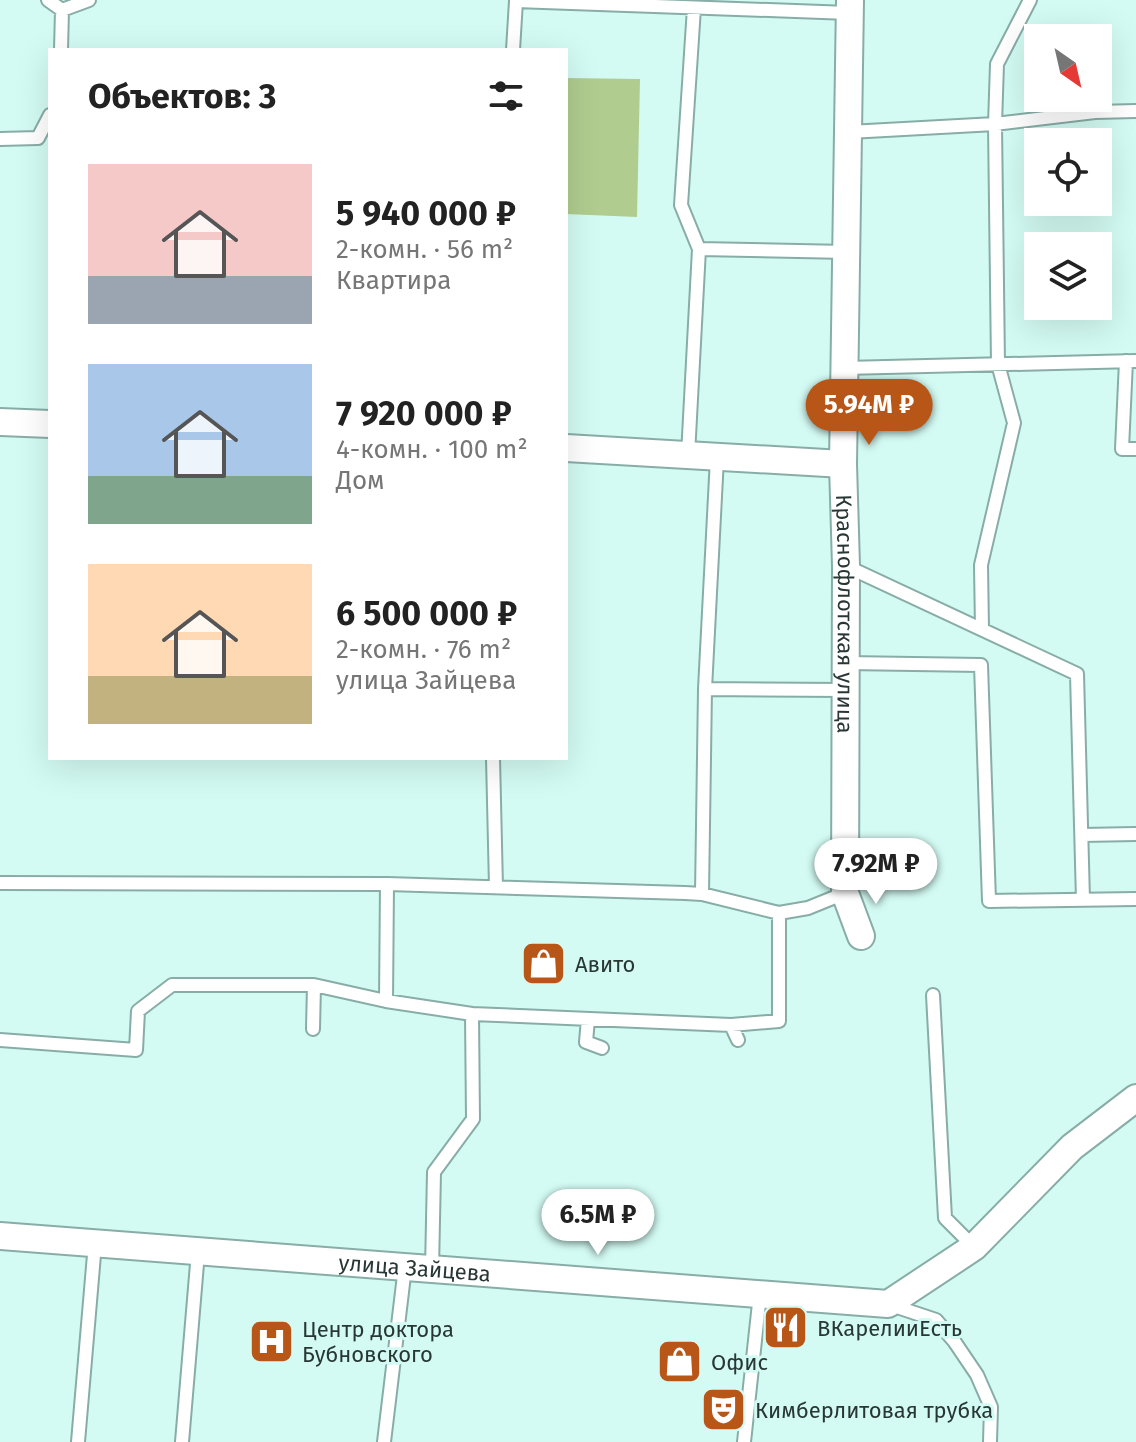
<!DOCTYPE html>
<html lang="ru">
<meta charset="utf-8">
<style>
body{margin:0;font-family:"Fira Sans",sans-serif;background:#f6f6f6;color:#222;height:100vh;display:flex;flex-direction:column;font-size:30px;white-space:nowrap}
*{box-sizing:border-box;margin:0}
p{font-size:26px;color:#767676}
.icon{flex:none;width:44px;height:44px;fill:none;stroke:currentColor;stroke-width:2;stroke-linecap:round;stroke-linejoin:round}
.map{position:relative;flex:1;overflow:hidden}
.details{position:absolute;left:48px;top:48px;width:520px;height:712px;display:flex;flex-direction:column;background:#fff;border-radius:0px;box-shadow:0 8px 32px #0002}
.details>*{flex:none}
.needle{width:52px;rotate:146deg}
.controls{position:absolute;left:1024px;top:24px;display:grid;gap:16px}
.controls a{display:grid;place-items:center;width:88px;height:88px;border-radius:0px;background:#fff;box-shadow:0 8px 32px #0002;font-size:40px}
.price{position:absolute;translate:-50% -68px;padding:0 18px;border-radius:28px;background:#fff;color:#222;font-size:26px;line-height:52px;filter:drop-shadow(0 2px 4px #0008)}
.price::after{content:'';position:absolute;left:50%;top:48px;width:24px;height:18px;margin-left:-12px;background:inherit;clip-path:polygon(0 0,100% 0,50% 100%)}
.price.selected{background:#b75617;color:#fff}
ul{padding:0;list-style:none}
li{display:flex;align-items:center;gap:24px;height:200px;padding:0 40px}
li span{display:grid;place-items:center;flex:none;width:224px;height:160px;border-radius:0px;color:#555}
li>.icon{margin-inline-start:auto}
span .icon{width:96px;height:96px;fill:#fffc;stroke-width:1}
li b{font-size:34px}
h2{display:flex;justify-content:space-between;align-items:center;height:96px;padding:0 40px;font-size:34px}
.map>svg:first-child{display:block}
.green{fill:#b0cd8f}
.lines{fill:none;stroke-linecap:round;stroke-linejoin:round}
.lane-casing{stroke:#88ada6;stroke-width:16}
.street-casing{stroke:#88ada6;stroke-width:30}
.lane{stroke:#fff;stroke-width:12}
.street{stroke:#fff;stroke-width:26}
.labels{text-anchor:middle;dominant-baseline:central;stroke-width:6;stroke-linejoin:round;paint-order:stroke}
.street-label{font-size:22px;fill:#283734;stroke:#d3fbf3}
.poi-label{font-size:22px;fill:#283734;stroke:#d3fbf3;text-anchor:start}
</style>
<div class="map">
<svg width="1136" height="1442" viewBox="0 0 1136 1442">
<rect width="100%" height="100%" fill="#d3fbf3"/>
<path class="green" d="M 566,78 L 640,79 L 637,217 L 566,214 Z"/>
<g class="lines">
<defs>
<path id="lane" d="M 48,0 L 62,10 L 89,0
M 61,50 L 62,10
M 513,50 L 516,1 L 849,13
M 849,132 L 995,124 L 1095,112 L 1136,111
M 0,139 L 38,138 L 50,115
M 699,249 L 847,252
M 1126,361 L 1122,449 L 1136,449
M 845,368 L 1136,361
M 688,455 L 699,249 L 681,205 L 694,8
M 846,566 L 1077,674 L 1083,900
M 982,629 L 981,565 L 1014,423 L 998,364 L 995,124 L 997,64 L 1030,0
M 846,663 L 981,665 L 989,901 L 1136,899
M 705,689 L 846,690
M 493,758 L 496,887
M 1082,835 L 1136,834
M 0,883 L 387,884 L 685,893 L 702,894 L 779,913 L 808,908 L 845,893
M 702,894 L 705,689 L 717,458
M 933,995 L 945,1218 L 974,1247
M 386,1001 L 387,884
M 472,1014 L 731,1025 L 779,1021 L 779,913
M 588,1019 L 586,1042 L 602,1048
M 731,1025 L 738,1040
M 313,1029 L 314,985
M 0,1040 L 136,1050 L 138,1011 L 172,985 L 314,985 L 386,1001 L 472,1014 L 473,1119 L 434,1172 L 432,1269
M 888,1304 L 936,1320 L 954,1341 L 977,1375 L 991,1407 L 990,1442
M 78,1442 L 95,1243
M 182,1442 L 198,1252
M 384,1442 L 405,1267
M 744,1442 L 760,1294"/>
<g id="street">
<path id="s1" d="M 850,0 L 843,464 L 846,566 L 845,893 L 861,936"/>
<path d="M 0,422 L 50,424"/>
<path d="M 566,448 L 843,464"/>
<path id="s2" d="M 0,1236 L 888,1304 L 974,1247 L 1072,1147 L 1136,1098"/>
</g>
</defs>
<use href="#lane" class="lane-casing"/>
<use href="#street" class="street-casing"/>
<use href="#lane" class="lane"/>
<use href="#street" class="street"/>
</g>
<defs>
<symbol id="shop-square" viewBox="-11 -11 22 22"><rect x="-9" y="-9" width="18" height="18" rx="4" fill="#b75617" stroke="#d3fbf3"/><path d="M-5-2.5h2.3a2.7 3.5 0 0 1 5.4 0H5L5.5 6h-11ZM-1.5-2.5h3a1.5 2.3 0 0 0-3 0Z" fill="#fff"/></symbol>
<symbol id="restaurant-square" viewBox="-11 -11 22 22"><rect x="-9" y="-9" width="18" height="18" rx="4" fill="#b75617" stroke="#d3fbf3"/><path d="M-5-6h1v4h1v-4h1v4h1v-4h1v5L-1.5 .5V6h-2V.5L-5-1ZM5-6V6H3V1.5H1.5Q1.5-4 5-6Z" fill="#fff"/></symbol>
<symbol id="hospital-square" viewBox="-11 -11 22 22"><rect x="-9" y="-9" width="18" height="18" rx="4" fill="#b75617" stroke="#d3fbf3"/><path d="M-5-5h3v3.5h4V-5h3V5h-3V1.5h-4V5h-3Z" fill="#fff"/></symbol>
<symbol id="theatre-square" viewBox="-11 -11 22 22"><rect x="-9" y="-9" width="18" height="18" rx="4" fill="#b75617" stroke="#d3fbf3"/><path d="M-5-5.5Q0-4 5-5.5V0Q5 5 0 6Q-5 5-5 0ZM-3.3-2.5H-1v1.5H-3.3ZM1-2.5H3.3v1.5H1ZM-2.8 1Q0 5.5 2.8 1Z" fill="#fff"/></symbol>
</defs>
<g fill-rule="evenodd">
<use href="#shop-square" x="518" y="938" width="51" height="51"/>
<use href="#restaurant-square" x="760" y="1302" width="51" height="51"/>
<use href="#hospital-square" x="246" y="1316" width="51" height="51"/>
<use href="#shop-square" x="654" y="1336" width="51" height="51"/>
<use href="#theatre-square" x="698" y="1384" width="51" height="51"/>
</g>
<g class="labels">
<g class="street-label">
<text stroke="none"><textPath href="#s1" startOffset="614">Краснофлотская улица</textPath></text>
<text stroke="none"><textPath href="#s2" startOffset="416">улица Зайцева</textPath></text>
</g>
<g class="poi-label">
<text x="575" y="964">Авито</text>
<text x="817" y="1328">ВКарелииЕсть</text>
<text x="302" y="1329">Центр доктора<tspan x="302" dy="25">Бубновского</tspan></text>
<text x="711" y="1362">Офис</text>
<text x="755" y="1410">Кимберлитовая трубка</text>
</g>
</g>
</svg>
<div class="controls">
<a><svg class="needle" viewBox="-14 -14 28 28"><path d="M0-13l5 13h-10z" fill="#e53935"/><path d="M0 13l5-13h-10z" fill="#767676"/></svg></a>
<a><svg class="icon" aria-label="locate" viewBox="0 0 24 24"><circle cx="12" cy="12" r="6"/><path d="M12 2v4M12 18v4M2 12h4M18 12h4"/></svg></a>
<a><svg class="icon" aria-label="layers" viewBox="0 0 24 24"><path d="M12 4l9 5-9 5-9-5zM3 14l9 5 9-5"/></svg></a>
</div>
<b class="price selected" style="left:869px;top:447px">5.94M ₽</b>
<b class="price" style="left:876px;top:906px">7.92M ₽</b>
<b class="price" style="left:598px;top:1257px">6.5M ₽</b>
<section class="details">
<h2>Объектов: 3<svg class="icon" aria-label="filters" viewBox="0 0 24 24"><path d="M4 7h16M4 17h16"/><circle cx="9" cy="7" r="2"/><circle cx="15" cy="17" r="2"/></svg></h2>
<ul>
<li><span style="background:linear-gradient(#f6c9c9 70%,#9aa5b1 0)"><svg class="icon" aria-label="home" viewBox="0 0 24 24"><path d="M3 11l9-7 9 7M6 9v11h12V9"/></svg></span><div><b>5 940 000 ₽</b><p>2-комн. · 56 m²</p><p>Квартира</p></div></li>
<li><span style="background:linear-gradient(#a9c7e8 70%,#7fa58c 0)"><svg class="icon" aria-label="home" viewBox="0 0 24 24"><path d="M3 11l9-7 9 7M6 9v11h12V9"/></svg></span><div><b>7 920 000 ₽</b><p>4-комн. · 100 m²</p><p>Дом</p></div></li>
<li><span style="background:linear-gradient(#ffd9b3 70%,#c2b280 0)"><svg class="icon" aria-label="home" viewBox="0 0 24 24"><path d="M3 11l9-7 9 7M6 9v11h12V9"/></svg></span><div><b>6 500 000 ₽</b><p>2-комн. · 76 m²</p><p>улица Зайцева</p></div></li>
</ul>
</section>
</div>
